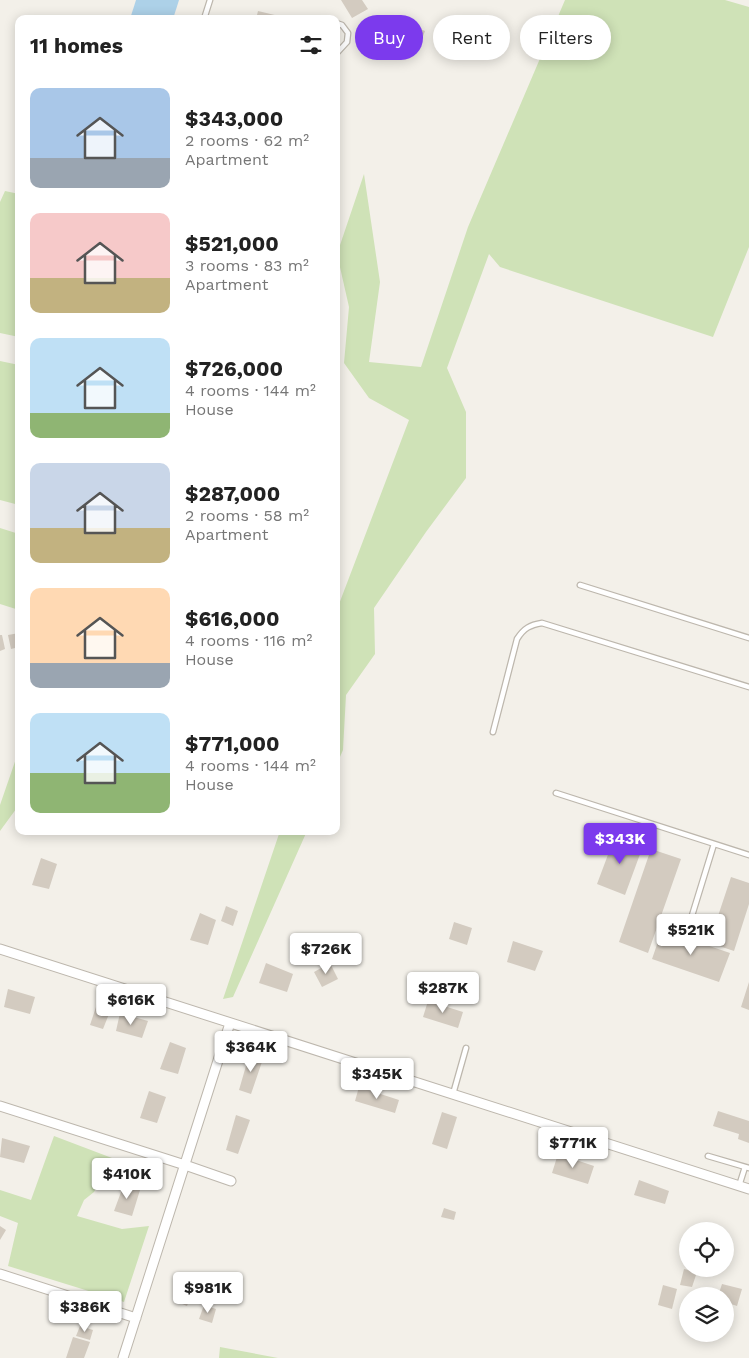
<!DOCTYPE html>
<meta charset="utf-8">
<style>
body{margin:0;font-family:"Work Sans",sans-serif;background:#f6f6f6;color:#222;height:100vh;display:flex;flex-direction:column;font-size:19px;white-space:nowrap}
*{box-sizing:border-box;margin:0}
p{font-size:16px;color:#767676}
.icon{flex:none;width:28px;height:28px;fill:none;stroke:currentColor;stroke-width:2;stroke-linecap:round;stroke-linejoin:round}
.map{position:relative;flex:1;overflow:hidden}
.sheet{position:absolute;left:15px;top:15px;width:325px;height:820px;display:flex;flex-direction:column;background:#fff;border-radius:10px;box-shadow:0 2px 12px #0003}
.sheet>*{flex:none}
.banner{position:absolute;left:355px;top:15px;width:319px;height:45px;display:flex;gap:10px}
.buttons{position:absolute;left:679px;top:1222px;display:grid;gap:10px}
.buttons a{display:grid;place-items:center;width:55px;height:55px;border-radius:50%;background:#fff;box-shadow:0 2px 12px #0003;font-size:25px}
.price{position:absolute;translate:-50% -42px;padding:0 11px;border-radius:5px;background:#fff;color:#222;font-size:16px;line-height:32px;filter:drop-shadow(0 1px 2px #0008)}
.price::after{content:'';position:absolute;left:50%;top:30px;width:15px;height:11px;margin-left:-8px;background:inherit;clip-path:polygon(0 0,100% 0,50% 100%)}
.price.current{background:#7c3aed;color:#fff}
ul{padding:0;list-style:none}
li{display:flex;align-items:center;gap:15px;height:125px;padding:0 15px}
li span{display:grid;place-items:center;flex:none;width:140px;height:100px;border-radius:10px;color:#555}
li>.icon{margin-inline-start:auto}
span .icon{width:60px;height:60px;fill:#fffc;stroke-width:1}
li b{font-size:21px}
h2{display:flex;justify-content:space-between;align-items:center;height:60px;padding:0 15px;font-size:21px}
.chip{padding:0 18px;border-radius:22px;background:#fff;box-shadow:0 2px 12px #0003;font-size:18px;line-height:45px}
.chip.current{background:#7c3aed;color:#fff}
.map>svg:first-child{display:block}
.green{fill:#cfe2b7}
.water{fill:#add1e8}
.building{fill:#d3cbc0}
.lines{fill:none;stroke-linecap:round;stroke-linejoin:round}
.service-casing{stroke:#bdb7ad;stroke-width:7}
.minor-casing{stroke:#bdb7ad;stroke-width:11}
.service{stroke:#fff;stroke-width:4.5}
.minor{stroke:#fff;stroke-width:9}
</style>
<div class="map">
<svg width="749" height="1358" viewBox="0 0 749 1358">
<rect width="100%" height="100%" fill="#f3f0e9"/>
<path class="green" d="M 565,0 L 725,0 L 749,7 L 749,247 L 713,337 L 500,267 L 489,254 L 447,368 L 466,412 L 466,478 L 426,532 L 374,608 L 375,654 L 346,695 L 343,750 L 336,766 L 336,612 L 409,420 L 369,398 L 344,363 L 349,307 L 337,254 L 364,174 L 380,282 L 369,362 L 421,367 L 468,227 Z
M 5,191 L 19,194 L 19,337 L 0,333 L 0,202 Z
M 0,361 L 19,365 L 19,505 L 0,500 Z
M 0,528 L 19,534 L 19,610 L 0,604 Z
M 19,750 L 19,805 L 0,831 L 0,805 Z
M 280,831 L 307,831 L 233,997 L 223,999 Z
M 54,1136 L 112,1158 L 94,1192 L 84,1200 L 77,1216 L 122,1229 L 149,1226 L 124,1302 L 8,1266 L 18,1223 L 0,1216 L 0,1190 L 31,1200 Z
M 220,1347 L 278,1358 L 219,1358 Z"/>
<path class="water" d="M 136,0 L 179,0 L 173,19 L 130,19 Z"/>
<path class="building" d="M 341,0 L 362,0 L 368,9 L 352,18 Z
M 258,11 L 283,17 L 283,19 L 256,19 Z
M 410,25 L 425,31 L 419,47 L 404,40 Z
M 19,633 L 19,647 L 11,649 L 8,635 Z
M 0,635 L 2,635 L 5,649 L 0,651 Z
M 615,836 L 643,846 L 625,895 L 597,884 Z
M 651,849 L 681,859 L 648,953 L 619,942 Z
M 41,858 L 57,864 L 49,889 L 32,885 Z
M 731,877 L 749,883 L 749,904 L 734,951 L 716,945 L 721,930 L 714,928 Z
M 226,906 L 238,911 L 233,926 L 221,921 Z
M 200,913 L 216,920 L 208,945 L 190,940 Z
M 454,922 L 472,928 L 467,945 L 449,939 Z
M 662,930 L 730,953 L 719,982 L 652,959 Z
M 513,941 L 543,951 L 535,971 L 507,962 Z
M 266,963 L 293,974 L 287,992 L 259,983 Z
M 330,963 L 338,979 L 322,987 L 314,972 Z
M 749,982 L 749,1010 L 741,1007 Z
M 8,989 L 35,997 L 30,1014 L 4,1007 Z
M 428,1001 L 463,1012 L 458,1028 L 423,1017 Z
M 97,1004 L 111,1009 L 103,1029 L 90,1025 Z
M 120,1013 L 148,1021 L 142,1038 L 116,1031 Z
M 170,1042 L 186,1048 L 178,1074 L 160,1069 Z
M 250,1052 L 264,1056 L 251,1094 L 239,1090 Z
M 359,1087 L 399,1100 L 395,1113 L 355,1101 Z
M 149,1091 L 166,1097 L 157,1123 L 140,1118 Z
M 718,1111 L 749,1121 L 749,1143 L 738,1139 L 739,1134 L 713,1126 Z
M 442,1112 L 457,1117 L 447,1149 L 432,1144 Z
M 236,1115 L 250,1120 L 238,1154 L 226,1150 Z
M 2,1138 L 30,1146 L 24,1163 L 0,1157 Z
M 558,1154 L 594,1166 L 588,1184 L 552,1173 Z
M 639,1180 L 669,1191 L 665,1204 L 634,1195 Z
M 124,1184 L 140,1190 L 132,1216 L 114,1211 Z
M 444,1208 L 456,1212 L 454,1220 L 441,1217 Z
M 0,1226 L 6,1230 L 0,1240 Z
M 684,1269 L 697,1272 L 692,1287 L 680,1285 Z
M 182,1280 L 195,1285 L 187,1306 L 175,1301 Z
M 722,1284 L 742,1289 L 737,1306 L 725,1302 L 725,1296 L 718,1296 Z
M 663,1285 L 677,1289 L 672,1309 L 658,1305 Z
M 204,1305 L 216,1309 L 212,1323 L 199,1319 Z
M 80,1326 L 93,1330 L 90,1340 L 76,1336 Z
M 73,1337 L 90,1342 L 84,1358 L 66,1358 Z"/>
<g class="lines">
<defs>
<path id="service" d="M 204,19 L 210,0
M 336,23 L 342,25 L 348,33 L 347,42 L 336,54
M 580,585 L 749,638
M 493,732 L 517,639 C 524,628 530,625 542,623 L 749,687
M 556,793 L 749,855
M 690,922 L 714,844
M 453,1094 L 466,1048
M 708,1156 L 749,1168
M 739,1186 L 745,1167"/>
<path id="minor" d="M 0,949 L 749,1189
M 0,1106 L 185,1165 L 231,1181
M 0,1274 L 136,1318
M 123,1358 L 230,1023"/>
</defs>
<use href="#service" class="service-casing"/>
<use href="#minor" class="minor-casing"/>
<use href="#service" class="service"/>
<use href="#minor" class="minor"/>
</g>
</svg>
<div class="buttons">
<a><svg class="icon" aria-label="locate" viewBox="0 0 24 24"><circle cx="12" cy="12" r="6"/><path d="M12 2v4M12 18v4M2 12h4M18 12h4"/></svg></a>
<a><svg class="icon" aria-label="layers" viewBox="0 0 24 24"><path d="M12 4l9 5-9 5-9-5zM3 14l9 5 9-5"/></svg></a>
</div>
<b class="price current" style="left:620px;top:865px">$343K</b>
<b class="price" style="left:691px;top:956px">$521K</b>
<b class="price" style="left:326px;top:975px">$726K</b>
<b class="price" style="left:443px;top:1014px">$287K</b>
<b class="price" style="left:131px;top:1026px">$616K</b>
<b class="price" style="left:251px;top:1073px">$364K</b>
<b class="price" style="left:377px;top:1100px">$345K</b>
<b class="price" style="left:573px;top:1169px">$771K</b>
<b class="price" style="left:127px;top:1200px">$410K</b>
<b class="price" style="left:208px;top:1314px">$981K</b>
<b class="price" style="left:85px;top:1333px">$386K</b>
<div class="banner">
<a class="chip current">Buy</a>
<a class="chip">Rent</a>
<a class="chip">Filters</a>
</div>
<section class="sheet">
<h2>11 homes<svg class="icon" aria-label="filters" viewBox="0 0 24 24"><path d="M4 7h16M4 17h16"/><circle cx="9" cy="7" r="2"/><circle cx="15" cy="17" r="2"/></svg></h2>
<ul>
<li><span style="background:linear-gradient(#a9c7e8 70%,#9aa5b1 0)"><svg class="icon" aria-label="home" viewBox="0 0 24 24"><path d="M3 11l9-7 9 7M6 9v11h12V9"/></svg></span><div><b>$343,000</b><p>2 rooms · 62 m²</p><p>Apartment</p></div></li>
<li><span style="background:linear-gradient(#f6c9c9 65%,#c2b280 0)"><svg class="icon" aria-label="home" viewBox="0 0 24 24"><path d="M3 11l9-7 9 7M6 9v11h12V9"/></svg></span><div><b>$521,000</b><p>3 rooms · 83 m²</p><p>Apartment</p></div></li>
<li><span style="background:linear-gradient(#bfe0f5 75%,#8fb573 0)"><svg class="icon" aria-label="home" viewBox="0 0 24 24"><path d="M3 11l9-7 9 7M6 9v11h12V9"/></svg></span><div><b>$726,000</b><p>4 rooms · 144 m²</p><p>House</p></div></li>
<li><span style="background:linear-gradient(#c9d6e8 65%,#c2b280 0)"><svg class="icon" aria-label="home" viewBox="0 0 24 24"><path d="M3 11l9-7 9 7M6 9v11h12V9"/></svg></span><div><b>$287,000</b><p>2 rooms · 58 m²</p><p>Apartment</p></div></li>
<li><span style="background:linear-gradient(#ffd9b3 75%,#9aa5b1 0)"><svg class="icon" aria-label="home" viewBox="0 0 24 24"><path d="M3 11l9-7 9 7M6 9v11h12V9"/></svg></span><div><b>$616,000</b><p>4 rooms · 116 m²</p><p>House</p></div></li>
<li><span style="background:linear-gradient(#bfe0f5 60%,#8fb573 0)"><svg class="icon" aria-label="home" viewBox="0 0 24 24"><path d="M3 11l9-7 9 7M6 9v11h12V9"/></svg></span><div><b>$771,000</b><p>4 rooms · 144 m²</p><p>House</p></div></li>
</ul>
</section>
</div>
